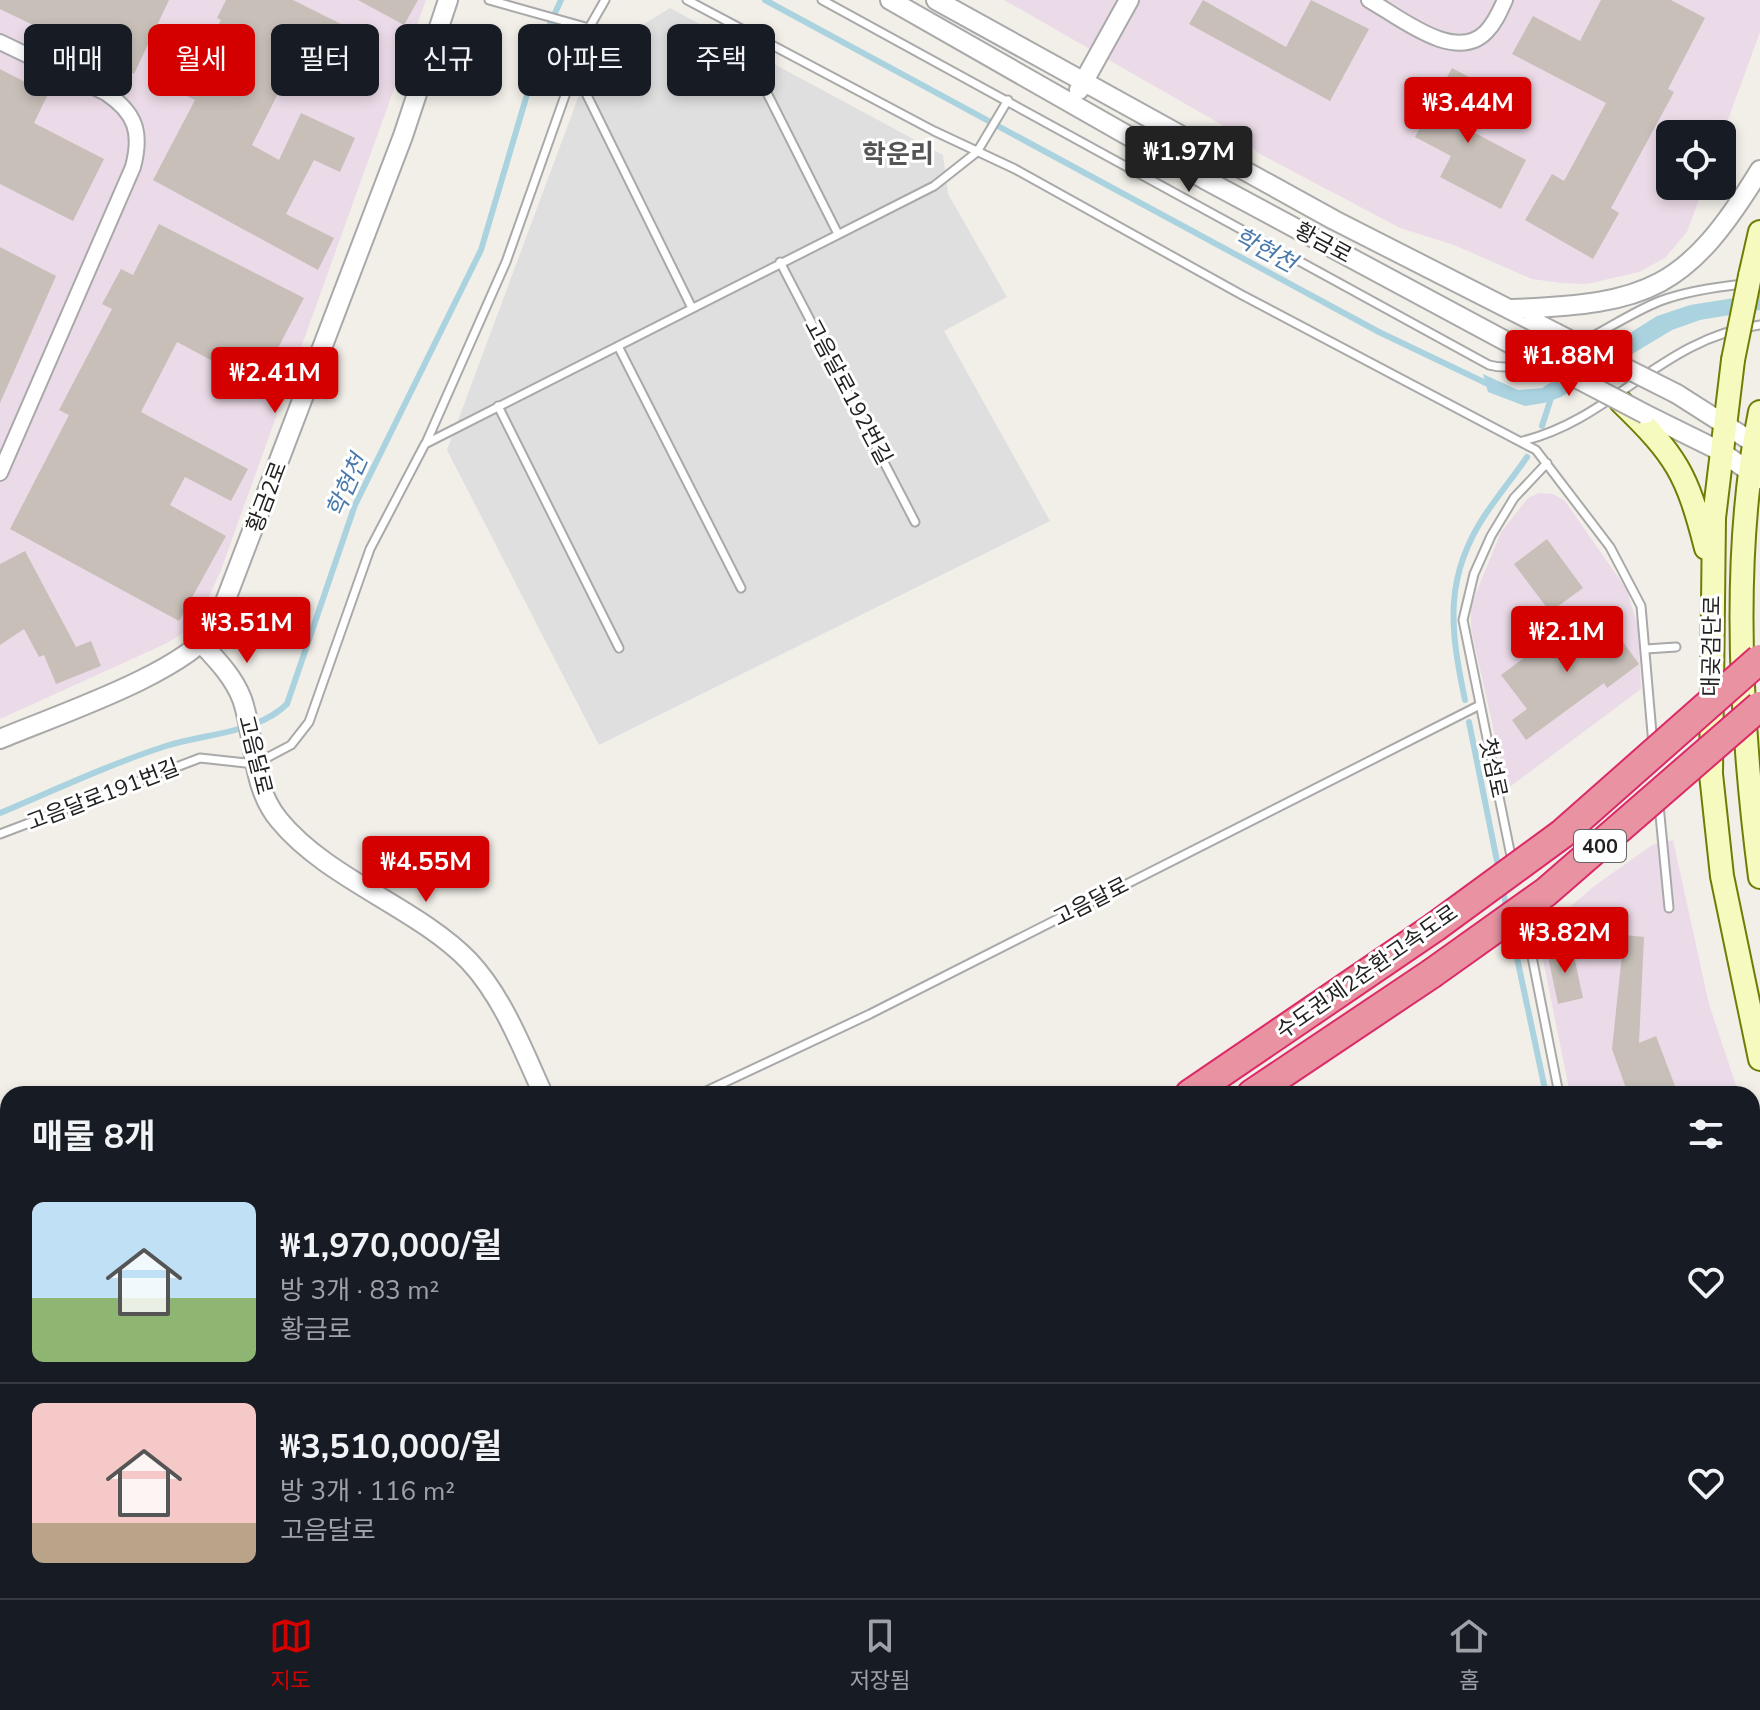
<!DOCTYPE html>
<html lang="ko">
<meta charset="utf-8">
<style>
body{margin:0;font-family:"Nunito Sans","Noto Sans KR",sans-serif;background:#242831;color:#f1f3f6;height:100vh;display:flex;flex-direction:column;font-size:30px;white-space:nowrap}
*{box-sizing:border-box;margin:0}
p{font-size:26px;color:#9ea1a6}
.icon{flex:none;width:44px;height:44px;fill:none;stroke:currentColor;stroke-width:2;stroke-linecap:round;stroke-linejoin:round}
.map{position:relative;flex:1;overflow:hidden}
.details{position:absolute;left:0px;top:1086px;width:1760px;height:512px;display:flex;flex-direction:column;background:#171b24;border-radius:24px 24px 0 0;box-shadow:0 4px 12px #0003}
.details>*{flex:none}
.top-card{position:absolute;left:24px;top:24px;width:800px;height:72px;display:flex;gap:16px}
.tools{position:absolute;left:1656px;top:120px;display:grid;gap:16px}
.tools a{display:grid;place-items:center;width:80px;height:80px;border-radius:12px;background:#171b24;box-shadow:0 4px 12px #0003;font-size:40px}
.price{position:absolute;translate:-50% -68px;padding:0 18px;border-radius:8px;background:#d40000;color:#fff;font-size:26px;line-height:52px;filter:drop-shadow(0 2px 4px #0008)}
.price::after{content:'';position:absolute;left:50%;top:48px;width:24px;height:18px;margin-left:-12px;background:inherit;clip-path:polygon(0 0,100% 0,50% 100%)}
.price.active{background:#222;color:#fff}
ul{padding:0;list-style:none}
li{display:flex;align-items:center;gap:24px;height:200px;padding:0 32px}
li+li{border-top:2px solid #363941}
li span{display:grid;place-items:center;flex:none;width:224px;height:160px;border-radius:12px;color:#555}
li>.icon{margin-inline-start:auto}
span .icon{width:96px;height:96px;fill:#fffc;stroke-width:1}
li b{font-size:34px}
h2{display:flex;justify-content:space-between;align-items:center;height:96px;padding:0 32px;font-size:34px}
.pill{padding:0 28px;border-radius:12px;background:#171b24;box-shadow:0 4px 12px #0003;font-size:28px;line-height:72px}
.pill.active{background:#d40000;color:#fff}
.tabs{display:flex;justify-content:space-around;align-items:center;height:112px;border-top:2px solid #363941;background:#171b24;font-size:22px;color:#9ea1a6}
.tabs a{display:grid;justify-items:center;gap:4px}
.tabs .active{color:#d40000}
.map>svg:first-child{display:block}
.residential{fill:#e0dfdf}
.industrial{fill:#ebdbe8}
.water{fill:#aad3df}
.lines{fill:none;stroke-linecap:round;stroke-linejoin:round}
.stream{stroke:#aad3df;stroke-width:6}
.building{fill:#c7bfb8}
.service-casing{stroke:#a9a9a9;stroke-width:11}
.minor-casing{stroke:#a9a9a9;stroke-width:18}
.tertiary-casing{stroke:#a9a9a9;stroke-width:22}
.secondary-casing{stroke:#707d05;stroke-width:26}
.motorway-casing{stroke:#dc2a67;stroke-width:32}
.service{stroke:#fff;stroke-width:7}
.minor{stroke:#fff;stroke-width:14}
.tertiary{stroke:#fff;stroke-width:18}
.secondary{stroke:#f7fabf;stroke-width:22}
.motorway{stroke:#e892a2;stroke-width:28}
.tertiary-bridge-casing{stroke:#a9a9a9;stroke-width:22;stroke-linecap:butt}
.secondary-bridge-casing{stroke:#707d05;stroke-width:26;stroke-linecap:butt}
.motorway-bridge-casing{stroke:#dc2a67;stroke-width:32;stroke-linecap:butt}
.tertiary-bridge{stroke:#fff;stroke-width:18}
.secondary-bridge{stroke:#f7fabf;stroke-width:22}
.motorway-bridge{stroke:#e892a2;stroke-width:28}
.labels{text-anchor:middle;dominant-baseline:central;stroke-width:6;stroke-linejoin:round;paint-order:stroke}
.shield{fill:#fff;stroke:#646464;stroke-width:2}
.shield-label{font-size:20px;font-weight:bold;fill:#222}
.street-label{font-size:22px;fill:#222;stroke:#fff}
.water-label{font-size:24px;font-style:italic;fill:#4a7aab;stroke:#fff}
.quarter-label{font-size:26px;font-weight:bold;fill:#555;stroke:#fff}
</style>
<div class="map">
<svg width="1760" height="1598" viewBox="0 0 1760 1598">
<rect width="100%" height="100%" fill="#f2efe9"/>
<path class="residential" d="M 670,8 L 943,155 L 948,194 L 1007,297 L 944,331 L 1050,521 L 599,745 L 447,450 L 594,55 Z"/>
<path class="industrial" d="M 0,0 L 426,0 L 221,570 L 201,614 L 182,634 L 165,644 L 0,719 Z
M 1004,0 L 1760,0 L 1760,32 L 1722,136 L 1670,134 L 1670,186 L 1704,186 L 1687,232 L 1665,258 L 1639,272 L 1587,284 L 1561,283 L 1532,279 L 1454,245 L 1400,228 L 1260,154 L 1231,130 Z
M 1539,493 L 1553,494 L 1565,501 L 1627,590 L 1638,627 L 1641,689 L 1507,789 L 1471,629 L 1471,605 L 1501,532 L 1528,498 Z
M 1673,840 L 1709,1004 L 1739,1094 L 1570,1094 L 1538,935 L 1593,887 L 1652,845 Z
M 1752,1139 L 1760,1169 L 1760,1598 L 1752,1589 Z"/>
<path class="water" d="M 1760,294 L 1760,310 L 1700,320 L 1672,330 L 1561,397 L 1544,403 L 1525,406 L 1488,392 L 1483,374 L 1518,390 L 1542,388 L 1657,316 L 1690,305 Z"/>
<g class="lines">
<path class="stream" d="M 765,0 L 1379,332 L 1490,385
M 1542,426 L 1552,395
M 1465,700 C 1450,629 1443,576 1487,512 C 1500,493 1514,476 1527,457
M 1469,722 L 1499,871
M 0,813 C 55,790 110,764 166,746 C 206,733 256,734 287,704 L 355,505 L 481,250 L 544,37 L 561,0
M 1502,886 L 1507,910
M 1510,925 L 1546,1094
M 1729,1590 L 1734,1598"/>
</g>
<path class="building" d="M 0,0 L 169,0 L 134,74 L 0,9 Z
M 226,0 L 293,0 L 343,25 L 340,30 L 358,40 L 339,79 L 296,58 L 252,145 L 279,160 L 301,113 L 355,138 L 340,172 L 314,160 L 286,214 L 334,238 L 318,270 L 153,180 L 195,100 L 183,94 L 221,20 L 217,18 Z
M 358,0 L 418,0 L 404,25 Z
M 1203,0 L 1286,47 L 1311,0 L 1369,29 L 1330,101 L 1189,24 Z
M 1601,0 L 1671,0 L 1705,18 L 1668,89 L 1674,92 L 1611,208 L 1619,213 L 1593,259 L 1525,220 L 1552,174 L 1564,181 L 1606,103 L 1512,54 L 1533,16 L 1580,41 Z
M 1452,68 L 1480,83 L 1458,124 L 1526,160 L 1501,209 L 1440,177 L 1451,156 L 1415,137 Z
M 0,69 L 48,94 L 34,123 L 104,159 L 73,221 L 0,184 Z
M 159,224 L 304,298 L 276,352 L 287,358 L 269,391 L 177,342 L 141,412 L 248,469 L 231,501 L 185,477 L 170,505 L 226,536 L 179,621 L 10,529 L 69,415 L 59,410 L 112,309 L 102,304 L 121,269 L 133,275 Z
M 0,247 L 56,276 L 0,403 Z
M 1547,539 L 1583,588 L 1550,612 L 1514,564 Z
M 25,551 L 76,647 L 91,641 L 101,666 L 56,684 L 44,655 L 39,657 L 24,629 L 0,645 L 0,564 Z
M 1604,616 L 1639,664 L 1607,688 L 1604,683 L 1526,740 L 1512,720 L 1527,709 L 1501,675 L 1555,635 L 1563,646 Z
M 1624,935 L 1644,937 L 1639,1043 L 1656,1036 L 1678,1094 L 1628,1094 L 1612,1049 Z
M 1572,947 L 1583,998 L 1558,1004 L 1547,952 Z"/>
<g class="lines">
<defs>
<path id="service" d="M 489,0 L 589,28 L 605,0
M 687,0 L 934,131 L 1015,169 L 1242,295 L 1536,450 L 1610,547 L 1641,606 L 1653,745
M 822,0 L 1489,365 C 1541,379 1611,320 1660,301 C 1687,291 1715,287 1744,284
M 574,69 L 691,306
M 756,71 L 837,232
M 780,262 L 915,522
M 618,346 L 741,588
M 498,406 L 619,648
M 1523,441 C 1613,419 1662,338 1760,325
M 426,443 L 506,262 L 589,28
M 1646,649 L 1676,647
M 1659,805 L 1669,908
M 0,834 L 200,758 L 255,764 L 291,745 L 309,722 L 370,549 L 425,444 L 934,186 L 977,152 L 1008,100
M 1512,861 L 1463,620 L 1474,574 L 1491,536 L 1514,498 L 1547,463
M 1524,916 L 1559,1094
M 700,1094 L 870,1014 L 1480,705
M 1744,1590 L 1749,1598
M 1311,1598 L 1327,1590"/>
<path id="minor" d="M 1369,0 C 1398,16 1455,64 1486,32 C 1495,23 1500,11 1505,0
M 0,42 L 106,93 C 136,113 142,133 133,167 L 0,473"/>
<path id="tertiary" d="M 890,0 L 1204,179 L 1513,345
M 936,0 L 1334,220 L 1556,333
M 1079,90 L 1129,0
M 1512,309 C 1649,304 1687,289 1760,170
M 1677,394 L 1760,447
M 1645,414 L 1720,451 L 1760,479
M 203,645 C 218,661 234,678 242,699 C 256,739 250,785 279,820 C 327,879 418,908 469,961 C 503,997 523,1050 543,1094
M 0,739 C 57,715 181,674 215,628 L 403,136 L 448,0
M 762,1590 L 765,1598"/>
<path id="secondary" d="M 1750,276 L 1760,232
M 1733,360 L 1714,518 L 1711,774 L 1722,876 L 1760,1059
M 1621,402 C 1677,456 1687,474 1706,548
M 1760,412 C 1730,557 1741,730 1760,877"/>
<path id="motorway" d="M 1190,1094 L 1435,927
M 1252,1094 L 1431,974
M 450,1598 L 462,1590
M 505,1598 L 516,1590"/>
</defs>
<use href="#service" class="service-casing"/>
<use href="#minor" class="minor-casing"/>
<use href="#tertiary" class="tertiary-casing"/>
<use href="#secondary" class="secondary-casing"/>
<use href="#motorway" class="motorway-casing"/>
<use href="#service" class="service"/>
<use href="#minor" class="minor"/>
<use href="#tertiary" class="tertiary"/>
<use href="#secondary" class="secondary"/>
<use href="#motorway" class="motorway"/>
<defs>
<path id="tertiary-bridge" d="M 1556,333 L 1677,394
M 1513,345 L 1645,414"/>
<path id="secondary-bridge" d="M 1733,360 L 1750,276"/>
<path id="motorway-bridge" d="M 1435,927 L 1562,834 L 1760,659
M 1431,974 L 1546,892 L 1760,706"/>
</defs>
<use href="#tertiary-bridge" class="tertiary-bridge-casing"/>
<use href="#secondary-bridge" class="secondary-bridge-casing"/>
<use href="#motorway-bridge" class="motorway-bridge-casing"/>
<use href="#tertiary-bridge" class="tertiary-bridge"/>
<use href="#secondary-bridge" class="secondary-bridge"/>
<use href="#motorway-bridge" class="motorway-bridge"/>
</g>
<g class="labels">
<rect class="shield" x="1574" y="830" width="52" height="32" rx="6"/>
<g class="shield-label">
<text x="1600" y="846">400</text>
</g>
<g class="street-label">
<text transform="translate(1323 243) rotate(28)">황금로</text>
<text transform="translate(848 392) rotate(62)">고음달로192번길</text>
<text transform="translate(267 497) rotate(-69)">황금2로</text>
<text transform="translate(1712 646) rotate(-89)">대곶검단로</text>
<text transform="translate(255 755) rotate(76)">고음달로</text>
<text transform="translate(1493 768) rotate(78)">첫섬로</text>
<text transform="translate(103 795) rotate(-21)">고음달로191번길</text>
<text transform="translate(1091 902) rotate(-27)">고음달로</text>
<text transform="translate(1367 972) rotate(-35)">수도권제2순환고속도로</text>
</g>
<g class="water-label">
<text transform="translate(1265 250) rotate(28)">학현천</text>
<text transform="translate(347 486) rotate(-66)">학현천</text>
</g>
<g class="quarter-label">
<text x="898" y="154">학운리</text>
</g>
</g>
</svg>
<div class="tools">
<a><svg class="icon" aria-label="locate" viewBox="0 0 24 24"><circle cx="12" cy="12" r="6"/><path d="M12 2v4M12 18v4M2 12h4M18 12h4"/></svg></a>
</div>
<b class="price" style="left:1468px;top:145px">₩3.44M</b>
<b class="price active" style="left:1189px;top:194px">₩1.97M</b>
<b class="price" style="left:1569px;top:398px">₩1.88M</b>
<b class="price" style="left:275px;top:415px">₩2.41M</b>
<b class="price" style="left:247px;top:665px">₩3.51M</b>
<b class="price" style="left:1567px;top:674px">₩2.1M</b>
<b class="price" style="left:426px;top:904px">₩4.55M</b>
<b class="price" style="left:1565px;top:975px">₩3.82M</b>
<div class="top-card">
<a class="pill">매매</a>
<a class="pill active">월세</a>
<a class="pill">필터</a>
<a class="pill">신규</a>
<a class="pill">아파트</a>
<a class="pill">주택</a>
</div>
<section class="details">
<h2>매물 8개<svg class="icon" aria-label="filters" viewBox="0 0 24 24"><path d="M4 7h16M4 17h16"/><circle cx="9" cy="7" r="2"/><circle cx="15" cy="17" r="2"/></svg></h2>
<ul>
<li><span style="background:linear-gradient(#bfe0f5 60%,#8fb573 0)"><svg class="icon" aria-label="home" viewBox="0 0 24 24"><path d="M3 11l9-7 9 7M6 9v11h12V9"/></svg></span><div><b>₩1,970,000/월</b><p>방 3개 · 83 m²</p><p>황금로</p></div><svg class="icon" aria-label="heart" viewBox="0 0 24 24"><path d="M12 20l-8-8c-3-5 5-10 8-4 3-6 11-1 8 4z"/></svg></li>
<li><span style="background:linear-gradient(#f6c9c9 75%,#b9a48a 0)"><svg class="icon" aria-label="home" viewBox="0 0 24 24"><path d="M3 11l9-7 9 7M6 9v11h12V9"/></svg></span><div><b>₩3,510,000/월</b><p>방 3개 · 116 m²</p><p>고음달로</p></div><svg class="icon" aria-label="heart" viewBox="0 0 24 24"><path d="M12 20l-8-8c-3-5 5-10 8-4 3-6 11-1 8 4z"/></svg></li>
</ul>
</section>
</div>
<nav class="tabs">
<a class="active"><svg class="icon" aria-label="map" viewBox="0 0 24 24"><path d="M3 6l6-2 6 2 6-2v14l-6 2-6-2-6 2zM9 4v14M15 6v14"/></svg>지도</a>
<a><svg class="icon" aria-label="saved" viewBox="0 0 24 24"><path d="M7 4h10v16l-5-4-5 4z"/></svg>저장됨</a>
<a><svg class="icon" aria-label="home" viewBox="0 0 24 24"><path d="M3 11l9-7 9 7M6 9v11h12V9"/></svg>홈</a>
</nav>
